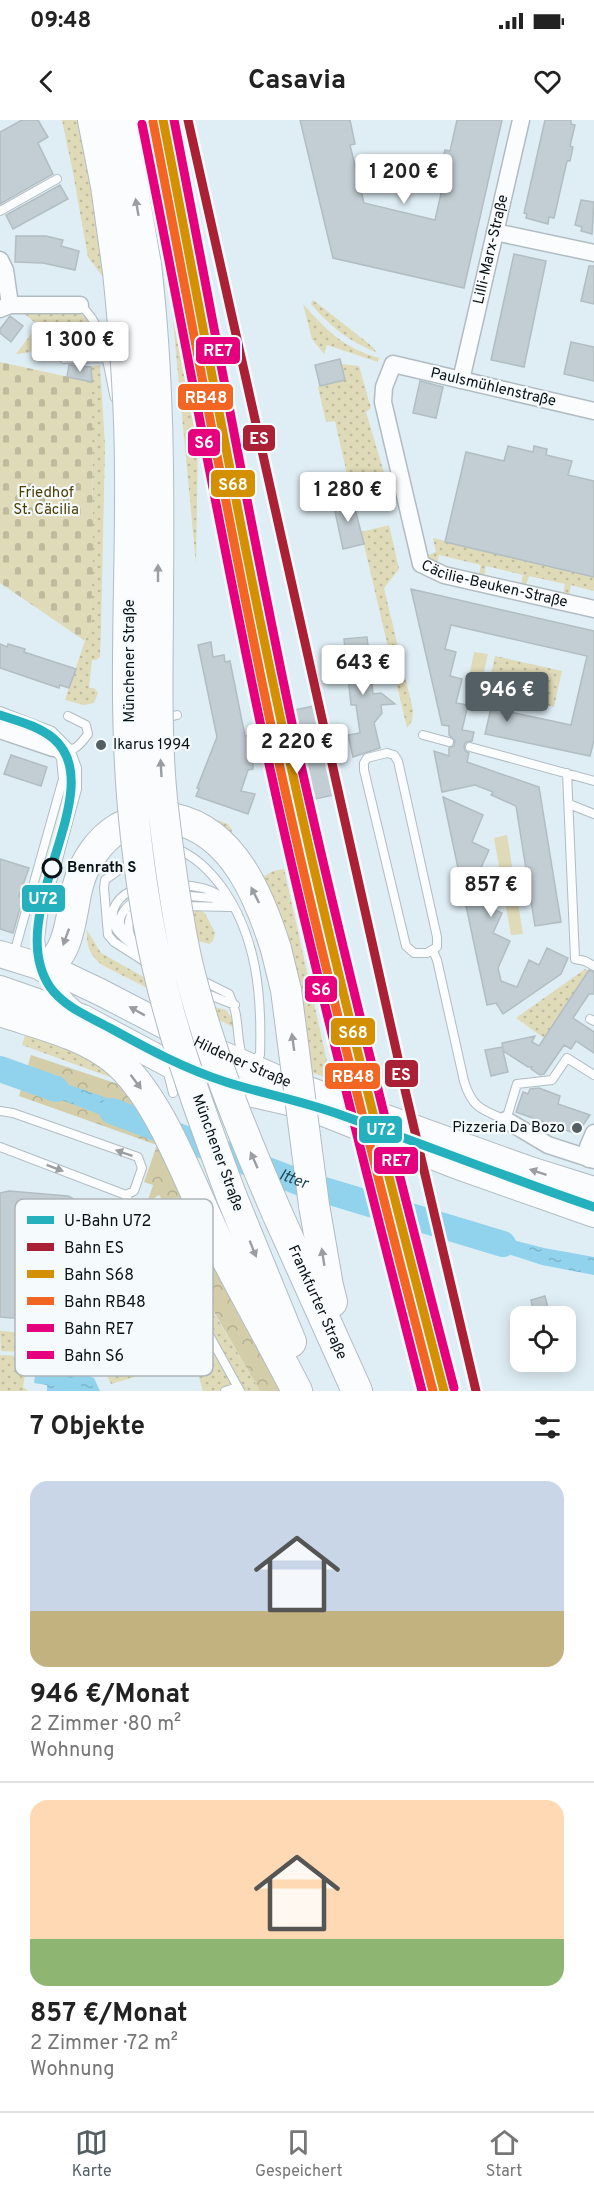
<!DOCTYPE html>
<html lang="de">
<meta charset="utf-8">
<style>
body{margin:0;font-family:Overpass,sans-serif;background:#f2f2f2;color:#222;height:100vh;display:flex;flex-direction:column;font-size:22px;white-space:nowrap}
*{box-sizing:border-box;margin:0}
p{font-size:20px;color:#767676}
.icon{flex:none;width:33px;height:33px;fill:none;stroke:currentColor;stroke-width:2;stroke-linecap:round;stroke-linejoin:round}
.map{position:relative;height:1271px;overflow:hidden}
.drawer{display:flex;flex-direction:column;background:#fff;flex:1}
.drawer>*{flex:none}
.buttons{position:absolute;left:510px;top:1186px;display:grid;gap:12px}
.buttons a{display:grid;place-items:center;width:66px;height:66px;border-radius:12px;background:#fff;box-shadow:0 3px 15px #0003;font-size:30px}
.price{position:absolute;translate:-50% -51px;padding:0 14px;border-radius:6px;background:#fff;color:#222;font-size:20px;line-height:39px;filter:drop-shadow(0 2px 3px #0008)}
.price::after{content:'';position:absolute;left:50%;top:36px;width:18px;height:14px;margin-left:-9px;background:inherit;clip-path:polygon(0 0,100% 0,50% 100%)}
.price.active{background:#545f64;color:#fff}
ul{padding:0;list-style:none}
li{display:grid;align-content:center;gap:12px;height:318px;padding:0 30px}
li+li{border-top:2px solid #e0e0e0}
li span{display:grid;place-items:center;height:186px;border-radius:18px;color:#555}
li>.icon{margin-inline-start:auto}
span .icon{width:108px;height:108px;fill:#fffc;stroke-width:1}
li b{font-size:26px}
h2{display:flex;justify-content:space-between;align-items:center;height:72px;padding:0 30px;font-size:26px}
.status{display:flex;justify-content:space-between;align-items:center;height:42px;padding:0 30px;background:#fff;direction:ltr}
.status svg{height:16px;fill:currentColor}
header{display:flex;justify-content:space-between;align-items:center;height:78px;padding:0 30px;background:#fff;font-size:27px;font-weight:700}
.dock{display:flex;justify-content:space-around;align-items:center;height:84px;border-top:2px solid #e0e0e0;background:#fff;font-size:16px;color:#767676}
.dock a{display:grid;justify-items:center;gap:3px}
.dock .active{color:#545f64}
.map>svg:first-child{display:block}
.grass{fill:url(#grass-dots)}
.forest{fill:url(#forest-crowns)}
.cemetery{fill:url(#cemetery-stones)}
.park{fill:#dfdab7}
.water{fill:url(#water-ripples)}
.lines{fill:none;stroke-linecap:round;stroke-linejoin:round}
.river{stroke:#91d3ed;stroke-width:26}
.building{fill:#c2ced3;stroke:#b2bdc2;stroke-width:1.5}
.lane-casing{stroke:#b1bcc2;stroke-width:10}
.street-casing{stroke:#b1bcc2;stroke-width:19}
.primary-casing{stroke:#b1bcc2;stroke-width:28}
.highway-casing{stroke:#b1bcc2;stroke-width:32}
.lane{stroke:#fafcfe;stroke-width:8}
.street{stroke:#fafcfe;stroke-width:16}
.primary{stroke:#fafcfe;stroke-width:26}
.highway{stroke:#fafcfe;stroke-width:30}
.highway-bridge-casing{stroke:#b1bcc2;stroke-width:32;stroke-linecap:butt}
.highway-bridge{stroke:#fafcfe;stroke-width:30}
.rail-1-casing{stroke:#f5fbfd;stroke-width:14}
.rail-2-casing{stroke:#f5fbfd;stroke-width:14}
.rail-3-casing{stroke:#f5fbfd;stroke-width:14}
.rail-4-casing{stroke:#f5fbfd;stroke-width:14}
.rail-5-casing{stroke:#f5fbfd;stroke-width:14}
.rail-1{stroke:#aa2135;stroke-width:9}
.rail-2{stroke:#d39003;stroke-width:9}
.rail-3{stroke:#f26522;stroke-width:9}
.rail-4{stroke:#e5007d;stroke-width:9}
.rail-5{stroke:#e6007e;stroke-width:9}
.metro-1-casing{stroke:#f5fbfd;stroke-width:14}
.metro-1{stroke:#24b0bc;stroke-width:9}
.oneway{fill:#9a9ea1}
.poi-dot{fill:#545f64;stroke:#f5fbfd;stroke-width:2}
.stop-dot{fill:#f5fbfd;stroke:#091216;stroke-width:3}
.labels{text-anchor:middle;dominant-baseline:central;stroke-width:4.5;stroke-linejoin:round;paint-order:stroke}
.street-label{font-size:15px;fill:#091216;stroke:#f5fbfd}
.park-label{font-size:15px;fill:#4d3e00;stroke:#f5fbfd}
.poi-label{font-size:15px;fill:#091216;stroke:#f5fbfd;text-anchor:start}
.stop-label{font-size:15px;font-weight:bold;fill:#091216;stroke:#f5fbfd;text-anchor:start}
.water-label{font-size:16px;font-style:italic;fill:#214857;stroke:#f5fbfd}
.key{fill:#f5fbfd;stroke:#aeb5b8;stroke-width:1.5}
.key-label{font-size:16px;fill:#091216}
.line-badge{stroke:#f5fbfd;stroke-width:2}
.badge-label{font-size:16px;text-anchor:middle;font-weight:bold;fill:#fff}
</style>
<div class="status"><b>09:48</b><svg viewBox="0 0 49 12"><path d="M0 12V9h3v3zM5 12V6h3v6zM10 12V3h3v9zM15 12V0h3v12zM26 1h20v11H26zM47 4h2v5h-2z"/></svg></div>
<header><svg class="icon" aria-label="back" viewBox="0 0 24 24"><path d="M15 5l-7 7 7 7"/></svg>Casavia<svg class="icon" aria-label="heart" viewBox="0 0 24 24"><path d="M12 20l-8-8c-3-5 5-10 8-4 3-6 11-1 8 4z"/></svg></header>
<div class="map">
<svg width="594" height="1271" viewBox="0 0 594 1271">
<defs>
<pattern id="grass-dots" width="8" height="8" patternUnits="userSpaceOnUse" patternTransform="scale(1.5)"><rect width="8" height="8" fill="#dfdab7"/><path d="M2 2h.1M6 6h.1" fill="none" stroke="#beba9d" stroke-width="1.8" stroke-linecap="round"/></pattern>
<pattern id="forest-crowns" width="20" height="18" patternUnits="userSpaceOnUse" patternTransform="scale(1.5)"><rect width="20" height="18" fill="#d3cea9"/><path d="M2 6a3 3 0 1 1 6 0M12 15a3 3 0 1 1 6 0" fill="none" stroke="#b4b091"/></pattern>
<pattern id="cemetery-stones" width="16" height="16" patternUnits="userSpaceOnUse" patternTransform="scale(1.5)"><rect width="16" height="16" fill="#dfdab7"/><path d="M2 7V4a2 2 0 0 1 4 0v3zM10 15v-3a2 2 0 0 1 4 0v3z" fill="#beba9d"/></pattern>
<pattern id="water-ripples" width="26" height="14" patternUnits="userSpaceOnUse" patternTransform="scale(1.5)"><rect width="26" height="14" fill="#91d3ed"/><path d="M2 4q2-2 4 0t4 0M15 11q2-2 4 0t4 0" fill="none" stroke="#7cb4ca"/></pattern>
</defs>
<rect width="100%" height="100%" fill="#dfeef5"/>
<path class="grass" d="M 62,0 L 78,0 L 81,11 L 104,148 L 103,157 L 88,137 L 73,53 Z
M 154,0 L 165,0 L 225,442 L 191,232 L 183,234 L 198,320 L 196,444 Z
M 313,180 L 373,227 L 376,232 C 348,221 330,206 311,184 Z
M 303,184 C 327,211 344,228 379,238 L 378,242 L 327,225 L 324,234 L 312,219 Z
M 21,191 L 76,191 L 87,199 L 92,206 L 89,211 L 27,233 L 16,234 L 38,205 Z
M 341,244 L 359,246 L 371,288 L 366,292 L 391,376 L 354,385 L 335,301 L 326,302 L 318,267 L 345,260 Z
M 100,245 L 105,326 L 101,510 L 100,537 L 96,540 L 92,540 L 89,568 L 94,568 L 98,573 L 94,583 L 84,585 L 65,580 L 91,503 L 93,377 L 91,247 Z
M 389,405 L 399,449 L 384,468 L 413,590 L 412,601 L 407,608 L 361,412 Z
M 433,418 L 594,457 L 594,471 L 571,465 L 569,475 L 563,474 L 565,464 L 529,456 L 526,465 L 521,464 L 523,455 L 486,446 L 484,456 L 479,455 L 481,445 L 439,435 L 437,443 L 429,440 L 426,436 L 436,432 Z
M 495,536 L 562,551 L 554,587 L 501,575 L 504,561 L 490,558 Z
M 197,693 L 228,704 L 232,710 L 231,714 L 261,758 L 273,751 L 284,749 L 331,959 L 301,949 L 280,823 Z
M 198,790 L 205,793 L 215,813 L 213,821 L 209,824 L 157,809 L 151,794 Z
M 87,810 L 101,833 L 181,878 L 226,890 L 232,898 L 234,908 C 221,899 205,896 191,889 C 161,875 131,860 102,845 C 90,836 86,825 87,810 Z
M 585,849 L 588,851 L 544,918 L 516,898 Z
M 27,909 L 67,920 L 121,961 L 22,925 Z
M 187,1147 L 260,1271 L 203,1271 L 194,1240 L 153,1184 L 152,1158 Z
M 130,1187 L 144,1192 L 183,1243 L 111,1264 L 83,1208 C 106,1210 119,1210 130,1187 Z
M 0,1211 L 26,1213 L 24,1232 L 1,1231 Z
M 0,1235 L 24,1236 L 26,1247 L 23,1267 L 28,1271 L 0,1271 Z"/>
<path class="forest" d="M 31,935 L 124,966 L 200,1102 L 284,1271 L 260,1271 L 178,1130 L 190,1122 L 159,1075 L 147,1083 L 153,1065 L 144,1062 L 157,1025 L 19,976 Z"/>
<path class="cemetery" d="M 0,242 L 92,262 L 93,437 L 91,503 L 85,521 L 0,463 Z"/>
<path class="park" d="M 474,532 L 488,534 L 483,556 L 504,561 L 501,575 L 467,567 Z
M 507,715 L 523,814 L 511,815 L 494,718 Z"/>
<path class="water" d="M 26,950 L 136,988 L 151,1014 L 22,965 Z
M 320,1057 L 359,1067 L 363,1091 L 322,1080 Z
M 471,1109 L 544,1128 L 594,1137 L 594,1155 L 542,1145 L 474,1123 Z
M 38,1234 L 53,1236 L 58,1246 L 92,1250 L 91,1257 L 94,1258 L 100,1271 L 47,1271 L 47,1265 L 34,1263 L 36,1247 L 33,1241 Z"/>
<g class="lines">
<g class="river">
<path d="M 0,949 L 56,969"/>
<path id="s1" d="M 112,991 L 304,1064 L 503,1124"/>
</g>
</g>
<path class="building" d="M 22,0 L 38,0 L 48,17 L 38,23 L 53,54 L 0,84 L 0,12 Z
M 300,0 L 350,0 L 355,24 L 350,25 L 364,83 L 435,100 L 443,65 L 437,64 L 445,30 L 450,31 L 457,0 L 502,0 L 464,168 L 333,138 Z
M 545,0 L 571,0 L 571,4 L 575,5 L 570,26 L 573,27 L 570,41 L 567,41 L 554,98 L 549,97 L 548,104 L 526,98 L 527,94 L 524,93 Z
M 60,65 L 68,79 L 13,109 L 6,95 Z
M 581,80 L 594,82 L 592,114 L 581,111 L 582,107 L 575,105 Z
M 16,116 L 46,116 L 63,120 L 61,126 L 79,131 L 75,150 L 43,143 L 15,142 Z
M 514,134 L 546,141 L 524,247 L 491,240 Z
M 589,146 L 594,146 L 594,184 L 581,181 Z
M 10,196 L 23,206 L 11,222 L 0,213 L 0,209 Z
M 571,222 L 594,227 L 594,261 L 564,254 Z
M 340,239 L 345,260 L 320,266 L 315,245 Z
M 69,245 L 91,247 L 92,262 L 67,257 Z
M 420,261 L 443,267 L 436,298 L 413,293 Z
M 508,326 L 533,332 L 534,326 L 547,329 L 546,335 L 572,341 L 568,355 L 594,361 L 594,457 L 445,422 L 466,332 L 504,341 Z
M 352,377 L 364,424 L 343,429 L 333,382 Z
M 411,469 L 594,511 L 594,620 L 590,636 L 485,614 L 491,588 L 571,605 L 587,536 L 451,505 L 445,529 L 456,532 L 450,556 L 462,559 L 456,583 L 468,585 L 462,610 L 474,612 L 472,621 L 466,622 L 464,626 L 465,631 L 469,633 L 467,642 L 539,667 L 561,802 L 535,806 L 516,686 L 491,675 L 493,672 L 475,665 L 442,672 L 434,631 L 449,636 L 449,628 L 454,626 L 455,621 L 449,615 L 449,606 L 442,605 Z
M 367,517 L 373,574 L 381,573 L 395,584 L 381,585 L 382,593 L 374,603 L 380,628 L 353,637 L 348,615 L 360,613 L 356,585 L 351,585 L 344,519 Z
M 211,522 L 213,537 L 224,535 L 225,542 L 230,541 L 245,616 L 252,615 L 253,649 L 248,650 L 241,671 L 255,674 L 248,694 L 196,676 L 199,669 L 197,668 L 217,617 L 198,525 Z
M 0,524 L 7,527 L 8,524 L 25,529 L 24,532 L 76,549 L 69,568 L 60,565 L 59,568 L 0,548 Z
M 314,586 L 334,675 L 296,683 L 309,744 L 291,748 L 262,612 L 297,605 L 294,590 Z
M 11,635 L 47,647 L 41,666 L 4,654 Z
M 443,677 L 483,695 L 472,722 L 489,730 L 480,750 L 497,758 L 485,785 L 502,793 L 493,813 L 510,821 L 498,848 L 501,861 L 517,867 L 529,840 L 539,845 L 547,828 L 568,838 L 561,854 L 503,894 L 496,883 L 487,885 Z
M 0,739 L 29,748 L 19,776 L 23,778 L 13,813 L 0,809 Z
M 589,850 L 594,852 L 594,874 L 589,874 L 573,898 L 594,912 L 594,933 L 576,921 L 571,929 L 564,925 L 544,954 L 540,955 L 531,949 L 532,947 L 528,947 L 503,931 L 508,952 L 491,956 L 485,930 L 502,927 L 503,929 L 502,923 L 535,916 L 532,922 L 539,926 Z
M 539,968 L 560,976 L 558,984 L 590,995 L 577,1014 L 516,992 L 523,972 L 528,974 L 530,969 Z
M 9,1071 L 68,1076 L 74,1079 L 78,1086 L 79,1094 L 146,1166 L 148,1175 L 142,1179 L 129,1178 L 123,1194 L 112,1203 L 104,1205 L 0,1197 L 0,1073 Z
M 545,1176 L 550,1197 L 535,1197 L 531,1180 Z"/>
<g class="lines">
<defs>
<path id="lane" d="M 0,91 L 57,59
M 80,185 C 106,206 107,247 115,278
M 64,239 L 105,238
M 0,591 L 52,611 L 70,629 L 77,648 L 77,669 L 43,795 L 40,819 L 43,841
M 162,599 L 177,595
M 423,615 L 449,622
M 470,627 L 594,661
M 53,628 C 74,630 75,632 88,614 L 86,605 L 68,596
M 387,633 L 394,635 L 398,641 L 437,817 L 437,827 L 427,833 L 414,833 L 406,826 L 364,650 L 364,643 L 367,638 Z
M 567,653 L 575,839 L 585,841 L 594,846
M 569,684 L 594,694
M 173,727 C 195,736 208,749 222,767 C 257,817 262,875 260,935 L 249,943
M 134,739 L 105,760 L 104,768 L 108,815 L 114,822 L 150,845
M 178,765 C 198,766 212,768 227,781
M 139,768 C 129,771 121,775 116,784 C 103,807 129,824 147,833
M 178,775 L 213,778 L 227,784
M 183,786 L 230,787
M 124,813 C 113,799 126,785 139,779
M 135,826 C 129,814 126,808 131,795 L 140,790
M 433,831 L 437,840 L 464,961 C 472,988 482,990 506,1000 L 517,964 L 552,960 L 567,938 L 594,955
M 13,837 L 63,659 L 61,638 L 53,628
M 51,857 L 71,880 L 79,887
M 199,859 L 229,874 C 241,898 235,916 243,939
M 202,872 L 235,885
M 590,899 L 594,901
M 170,948 L 168,953 L 173,973
M 0,991 L 13,993 L 138,1037 L 142,1048 L 134,1071 L 126,1075
M 0,1027 L 126,1075
M 126,1075 L 131,1089 L 171,1146 L 240,1271
M 225,1271 L 238,1267"/>
<g id="street">
<path d="M 495,112 L 594,133"/>
<path d="M 0,140 L 5,150 L 10,185"/>
<path d="M 0,189 L 10,185 L 80,185"/>
<path id="s2" d="M 461,260 L 521,0"/>
<path id="s3" d="M 594,291 L 393,244 L 384,267 L 383,282 L 421,444 L 444,455 L 594,489"/>
<path d="M 0,610 L 53,628"/>
<path d="M 506,1000 L 548,1025 L 594,1040"/>
<path d="M 589,1039 L 588,1027 L 594,1013"/>
</g>
<g id="primary">
<path id="s4" d="M 0,834 L 58,852 L 100,872 L 208,928 L 278,959 L 530,1050 L 594,1070"/>
<path d="M 0,869 L 83,898 L 171,945 L 206,959 L 249,973 L 306,986 L 455,1045 L 594,1094"/>
</g>
<g id="highway">
<path d="M 93,0 L 106,66 L 118,152"/>
<path d="M 121,0 L 146,145"/>
<path d="M 44,847 C 72,836 71,786 79,762 C 85,741 100,719 119,708 C 137,697 155,694 175,699 C 234,712 260,778 276,829"/>
<path d="M 0,891 C 38,904 81,913 113,938 C 161,976 192,1071 220,1126 C 245,1175 272,1222 297,1271"/>
<path d="M 231,1075 L 291,1222"/>
<path d="M 314,1085 L 328,1166 L 332,1182"/>
<path id="s5" d="M 277,1093 L 357,1271"/>
</g>
</defs>
<use href="#lane" class="lane-casing"/>
<use href="#street" class="street-casing"/>
<use href="#primary" class="primary-casing"/>
<use href="#highway" class="highway-casing"/>
<use href="#lane" class="lane"/>
<use href="#street" class="street"/>
<use href="#primary" class="primary"/>
<use href="#highway" class="highway"/>
<defs>
<path id="highway-bridge" d="M 146,145 C 159,255 159,364 158,475 C 158,545 155,618 163,688 C 169,739 176,792 187,842 C 208,929 242,1012 277,1093
M 118,152 C 125,219 130,286 130,354 C 131,465 123,577 133,688 C 139,754 151,828 169,892 C 186,954 209,1015 231,1075
M 276,829 L 286,870 L 314,1085"/>
</defs>
<use href="#highway-bridge" class="highway-bridge-casing"/>
<use href="#highway-bridge" class="highway-bridge"/>
<defs>
<path id="rail-1" d="M 188,0 L 406,974 L 476,1271"/>
<path id="rail-2" d="M 163,0 C 205,214 243,429 290,642 C 336,853 390,1062 444,1271"/>
<path id="rail-3" d="M 153,2 C 195,216 233,430 279,643 C 325,853 379,1062 433,1271"/>
<path id="rail-4" d="M 174,0 C 216,214 254,428 300,641 C 347,851 400,1060 454,1268"/>
<path id="rail-5" d="M 142,4 C 185,217 223,431 269,644 C 315,854 369,1063 422,1271"/>
</defs>
<use href="#rail-1" class="rail-1-casing"/>
<use href="#rail-2" class="rail-2-casing"/>
<use href="#rail-3" class="rail-3-casing"/>
<use href="#rail-4" class="rail-4-casing"/>
<use href="#rail-5" class="rail-5-casing"/>
<use href="#rail-1" class="rail-1"/>
<use href="#rail-2" class="rail-2"/>
<use href="#rail-3" class="rail-3"/>
<use href="#rail-4" class="rail-4"/>
<use href="#rail-5" class="rail-5"/>
<defs>
<path id="metro-1" d="M 0,595 C 18,601 39,606 54,619 C 112,670 1,795 50,867 C 64,887 90,897 110,908 C 148,929 185,949 226,962 C 264,974 303,981 341,995 C 425,1025 509,1058 594,1087"/>
</defs>
<use href="#metro-1" class="metro-1-casing"/>
<use href="#metro-1" class="metro-1"/>
</g>
<defs><path id="oneway-solid" d="M-6-.8H1V-3.2L6.5 0L1 3.2V.8H-6Z" transform="scale(1.5)"/></defs>
<g class="oneway">
<use href="#oneway-solid" transform="translate(137 87) rotate(-100)"/>
<use href="#oneway-solid" transform="translate(158 453) rotate(-90)"/>
<use href="#oneway-solid" transform="translate(161 648) rotate(-93)"/>
<use href="#oneway-solid" transform="translate(255 775) rotate(-117)"/>
<use href="#oneway-solid" transform="translate(66 817) rotate(110)"/>
<use href="#oneway-solid" transform="translate(137 891) rotate(-151)"/>
<use href="#oneway-solid" transform="translate(293 922) rotate(-98)"/>
<use href="#oneway-solid" transform="translate(136 962) rotate(53)"/>
<use href="#oneway-solid" transform="translate(124 1033) rotate(-161)"/>
<use href="#oneway-solid" transform="translate(254 1040) rotate(-114)"/>
<use href="#oneway-solid" transform="translate(55 1048) rotate(21)"/>
<use href="#oneway-solid" transform="translate(538 1052) rotate(-162)"/>
<use href="#oneway-solid" transform="translate(253 1129) rotate(68)"/>
<use href="#oneway-solid" transform="translate(323 1137) rotate(-99)"/>
</g>
<g class="poi-dot">
<circle cx="101" cy="625" r="6"/>
<circle cx="577" cy="1008" r="6"/>
</g>
<circle class="stop-dot" cx="52" cy="748" r="9"/>
<g class="labels">
<g class="street-label">
<text stroke="none"><textPath href="#s2" startOffset="134">Lilli-Marx-Straße</textPath></text>
<text transform="translate(493 268) rotate(13)">Paulsmühlenstraße</text>
<text stroke="none"><textPath href="#s3" startOffset="489">Cäcilie-Beuken-Straße</textPath></text>
<text transform="translate(130 541) rotate(-90)">Münchener Straße</text>
<text stroke="none"><textPath href="#s4" startOffset="266">Hildener Straße</textPath></text>
<text transform="translate(217 1033) rotate(70)">Münchener Straße</text>
<text stroke="none"><textPath href="#s5" startOffset="98">Frankfurter Straße</textPath></text>
</g>
<g class="park-label">
<text x="46" y="373">Friedhof<tspan x="46" dy="17">St. Cäcilia</tspan></text>
</g>
<g class="poi-label">
<text x="113" y="625">Ikarus 1994</text>
<text x="565" y="1008" text-anchor="end">Pizzeria Da Bozo</text>
</g>
<g class="stop-label">
<text x="67" y="748">Benrath S</text>
</g>
<g class="water-label">
<text stroke="none"><textPath href="#s1" startOffset="194">Itter</textPath></text>
</g>
</g>
<rect x="15" y="1079" width="198" height="177" rx="9" class="key"/>
<rect x="27" y="1096" width="27" height="8" fill="#24b0bc"/>
<rect x="27" y="1123" width="27" height="8" fill="#aa2135"/>
<rect x="27" y="1150" width="27" height="8" fill="#d39003"/>
<rect x="27" y="1177" width="27" height="8" fill="#f26522"/>
<rect x="27" y="1204" width="27" height="8" fill="#e5007d"/>
<rect x="27" y="1231" width="27" height="8" fill="#e6007e"/>
<g class="key-label">
<text x="64" y="1106">U-Bahn U72</text>
<text x="64" y="1133">Bahn ES</text>
<text x="64" y="1160">Bahn S68</text>
<text x="64" y="1187">Bahn RB48</text>
<text x="64" y="1214">Bahn RE7</text>
<text x="64" y="1241">Bahn S6</text>
</g>
<g class="line-badge">
<rect x="195" y="216" width="46" height="29" rx="6" fill="#e5007d"/>
<rect x="177" y="263" width="57" height="28" rx="6" fill="#f26522"/>
<rect x="242" y="304" width="34" height="28" rx="6" fill="#aa2135"/>
<rect x="187" y="308" width="34" height="29" rx="6" fill="#e6007e"/>
<rect x="210" y="349" width="46" height="29" rx="6" fill="#d39003"/>
<rect x="21" y="764" width="45" height="29" rx="6" fill="#24b0bc"/>
<rect x="304" y="855" width="34" height="28" rx="6" fill="#e6007e"/>
<rect x="330" y="897" width="46" height="29" rx="6" fill="#d39003"/>
<rect x="384" y="939" width="35" height="29" rx="6" fill="#aa2135"/>
<rect x="324" y="942" width="57" height="28" rx="6" fill="#f26522"/>
<rect x="358" y="995" width="45" height="29" rx="6" fill="#24b0bc"/>
<rect x="373" y="1026" width="46" height="29" rx="6" fill="#e5007d"/>
</g>
<g class="badge-label">
<text x="218" y="236">RE7</text>
<text x="206" y="283">RB48</text>
<text x="259" y="324">ES</text>
<text x="204" y="328">S6</text>
<text x="233" y="370">S68</text>
<text x="43" y="784">U72</text>
<text x="321" y="875">S6</text>
<text x="353" y="918">S68</text>
<text x="401" y="960">ES</text>
<text x="353" y="962">RB48</text>
<text x="381" y="1015">U72</text>
<text x="396" y="1046">RE7</text>
</g>
</svg>
<div class="buttons">
<a><svg class="icon" aria-label="locate" viewBox="0 0 24 24"><circle cx="12" cy="12" r="6"/><path d="M12 2v4M12 18v4M2 12h4M18 12h4"/></svg></a>
</div>
<b class="price" style="left:404px;top:85px">1 200 €</b>
<b class="price" style="left:80px;top:253px">1 300 €</b>
<b class="price" style="left:348px;top:403px">1 280 €</b>
<b class="price" style="left:363px;top:576px">643 €</b>
<b class="price active" style="left:507px;top:603px">946 €</b>
<b class="price" style="left:297px;top:655px">2 220 €</b>
<b class="price" style="left:491px;top:798px">857 €</b>
</div>
<section class="drawer">
<h2>7 Objekte<svg class="icon" aria-label="filters" viewBox="0 0 24 24"><path d="M4 7h16M4 17h16"/><circle cx="9" cy="7" r="2"/><circle cx="15" cy="17" r="2"/></svg></h2>
<ul>
<li><span style="background:linear-gradient(#c9d6e8 70%,#c2b280 0)"><svg class="icon" aria-label="home" viewBox="0 0 24 24"><path d="M3 11l9-7 9 7M6 9v11h12V9"/></svg></span><div><b>946 €/Monat</b><p>2 Zimmer · 80 m²</p><p>Wohnung</p></div></li>
<li><span style="background:linear-gradient(#ffd9b3 75%,#8fb573 0)"><svg class="icon" aria-label="home" viewBox="0 0 24 24"><path d="M3 11l9-7 9 7M6 9v11h12V9"/></svg></span><div><b>857 €/Monat</b><p>2 Zimmer · 72 m²</p><p>Wohnung</p></div></li>
</ul>
</section>
<nav class="dock">
<a class="active"><svg class="icon" aria-label="map" viewBox="0 0 24 24"><path d="M3 6l6-2 6 2 6-2v14l-6 2-6-2-6 2zM9 4v14M15 6v14"/></svg>Karte</a>
<a><svg class="icon" aria-label="saved" viewBox="0 0 24 24"><path d="M7 4h10v16l-5-4-5 4z"/></svg>Gespeichert</a>
<a><svg class="icon" aria-label="home" viewBox="0 0 24 24"><path d="M3 11l9-7 9 7M6 9v11h12V9"/></svg>Start</a>
</nav>
